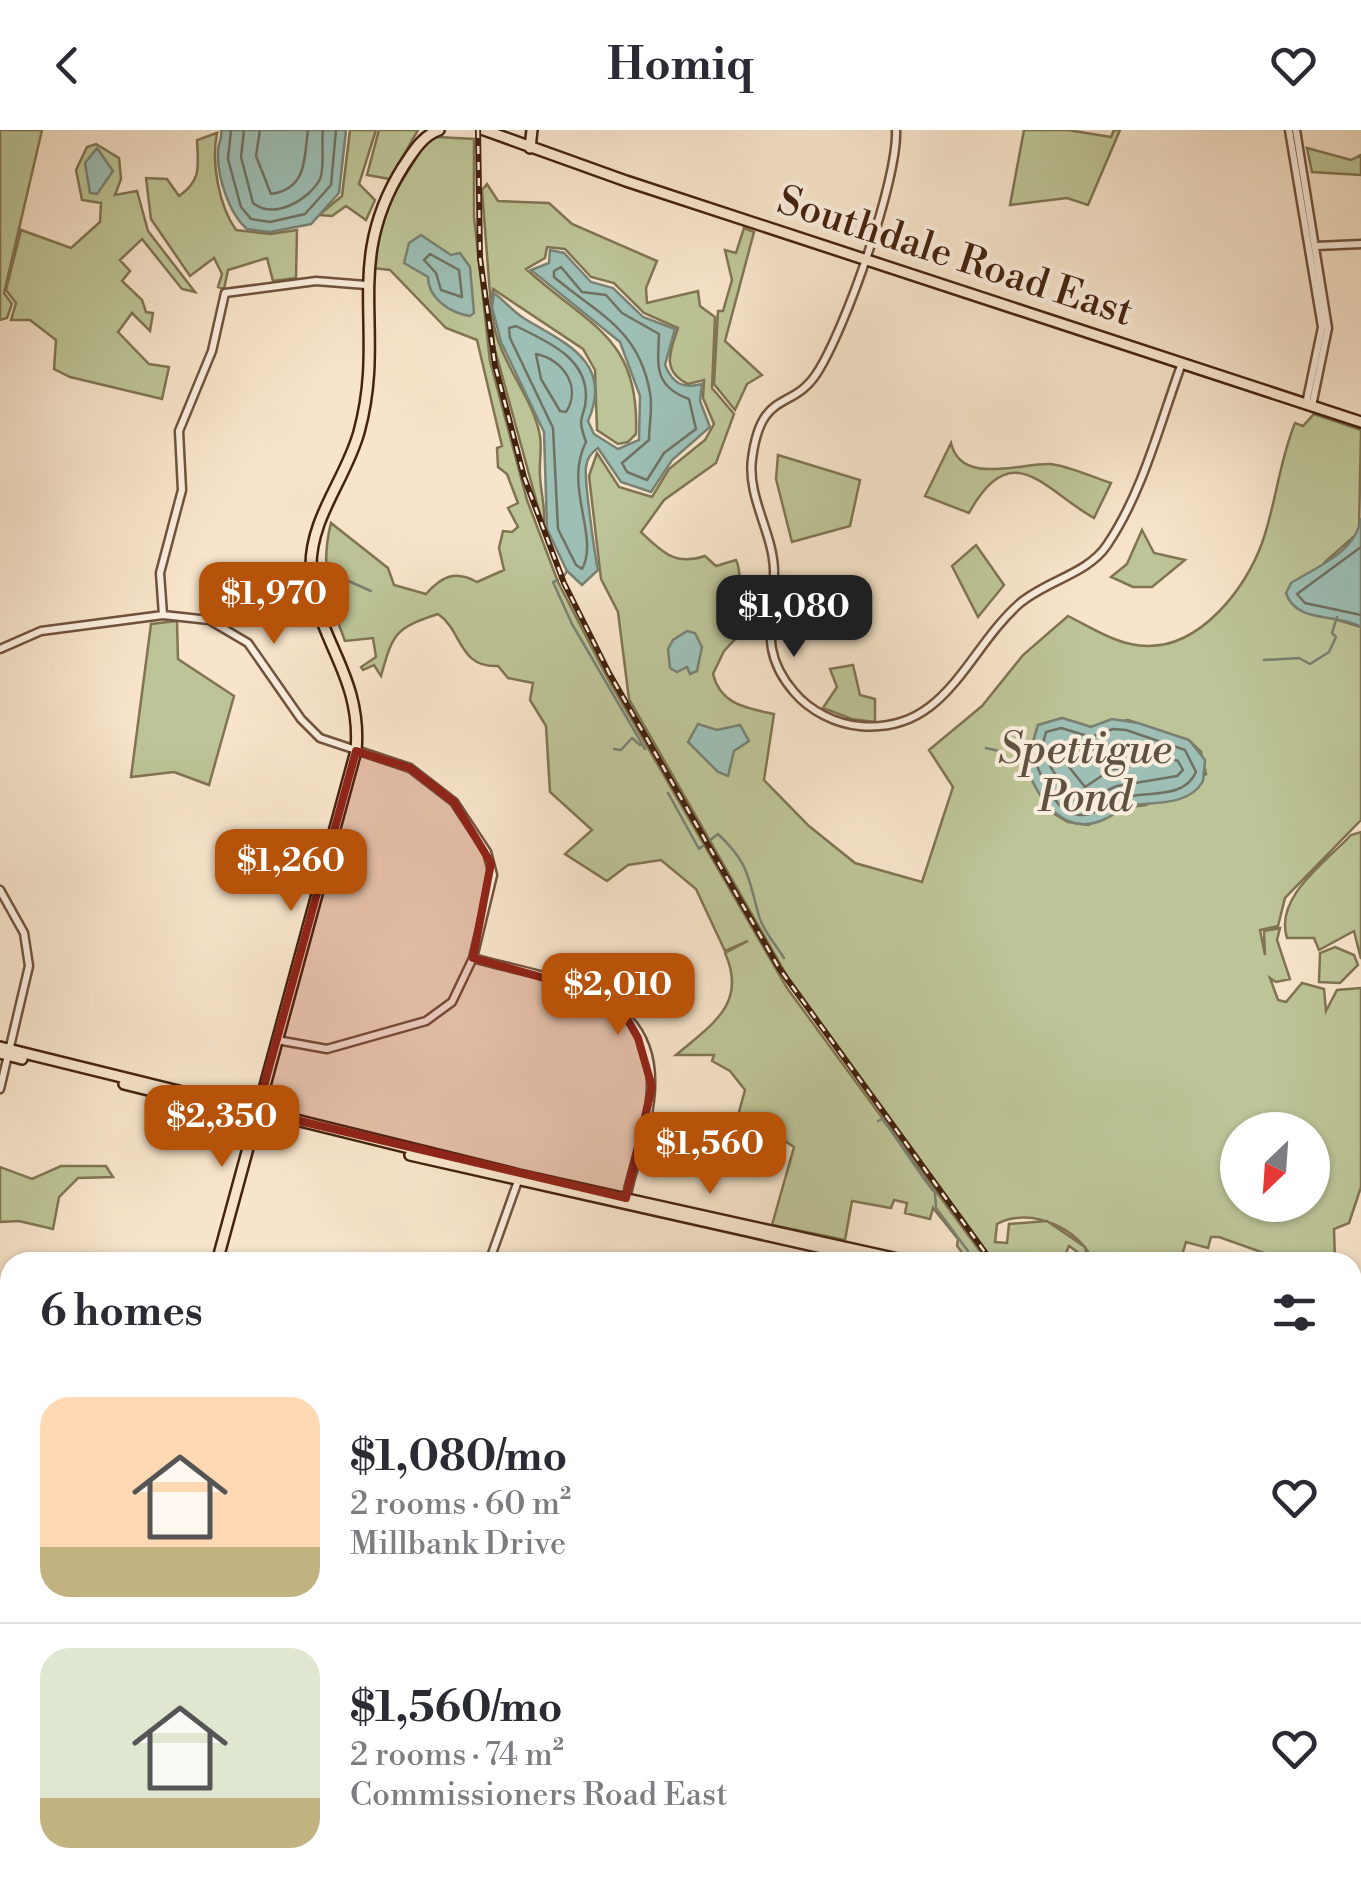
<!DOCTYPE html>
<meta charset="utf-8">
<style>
body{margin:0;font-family:"Libre Bodoni",serif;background:#f7f7f7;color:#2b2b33;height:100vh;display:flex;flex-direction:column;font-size:38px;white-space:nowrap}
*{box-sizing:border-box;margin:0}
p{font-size:32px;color:#7c7c81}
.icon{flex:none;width:55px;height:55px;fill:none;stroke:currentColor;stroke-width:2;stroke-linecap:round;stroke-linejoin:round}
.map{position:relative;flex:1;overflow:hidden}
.sheet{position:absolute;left:0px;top:1122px;width:1362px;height:642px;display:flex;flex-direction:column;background:#fff;border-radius:30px 30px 0 0;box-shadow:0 2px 8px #0004}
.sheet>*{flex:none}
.needle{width:65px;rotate:205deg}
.controls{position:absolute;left:1220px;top:982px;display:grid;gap:20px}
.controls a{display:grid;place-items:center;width:110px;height:110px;border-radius:50%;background:#fff;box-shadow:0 2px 8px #0004;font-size:50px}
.price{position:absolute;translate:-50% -85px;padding:0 22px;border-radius:20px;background:#b45309;color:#fff;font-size:32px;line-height:65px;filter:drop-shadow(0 2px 5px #0008)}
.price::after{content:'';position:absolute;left:50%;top:60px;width:30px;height:22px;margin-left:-15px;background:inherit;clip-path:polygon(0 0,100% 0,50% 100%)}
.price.active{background:#222;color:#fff}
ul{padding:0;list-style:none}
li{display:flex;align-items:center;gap:30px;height:250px;padding:0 40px}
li+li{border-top:2px solid #e1e1e2}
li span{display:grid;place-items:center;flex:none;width:280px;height:200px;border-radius:30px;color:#555}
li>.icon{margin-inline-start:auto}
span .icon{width:120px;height:120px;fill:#fffc;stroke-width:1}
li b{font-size:42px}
h2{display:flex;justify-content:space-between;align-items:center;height:120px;padding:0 40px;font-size:42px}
header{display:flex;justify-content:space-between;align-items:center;height:130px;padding:0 40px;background:#fff;font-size:45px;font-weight:700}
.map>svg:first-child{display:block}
.green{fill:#bdc497;stroke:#807452;stroke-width:2.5;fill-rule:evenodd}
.water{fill:#9dbfb5;stroke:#798172;stroke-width:2.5}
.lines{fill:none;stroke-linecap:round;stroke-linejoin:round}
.shore{stroke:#707162;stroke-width:2.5}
.stream{stroke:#798172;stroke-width:2.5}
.minor-casing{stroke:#71533d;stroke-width:11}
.major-casing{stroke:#44230e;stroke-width:14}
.minor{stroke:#faeddd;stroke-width:6}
.major{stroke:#f7e4ca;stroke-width:9}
.rail-casing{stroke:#44230e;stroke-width:6}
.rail{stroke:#faeddd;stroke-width:2.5;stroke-dasharray:8;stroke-linecap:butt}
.marked{fill:#8f2418;fill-opacity:0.2;stroke:#8f2418;stroke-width:8;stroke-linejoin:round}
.labels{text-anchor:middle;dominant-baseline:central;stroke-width:8;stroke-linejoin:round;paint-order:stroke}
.street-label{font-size:40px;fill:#44230e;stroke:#faeddd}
.water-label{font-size:42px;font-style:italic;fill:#5f5240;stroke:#faeddd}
</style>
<header><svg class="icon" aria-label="back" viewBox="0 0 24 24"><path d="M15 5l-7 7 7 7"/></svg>Homiq<svg class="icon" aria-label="heart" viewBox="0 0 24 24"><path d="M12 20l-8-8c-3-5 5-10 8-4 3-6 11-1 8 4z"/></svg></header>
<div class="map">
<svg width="1361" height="1764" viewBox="0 0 1361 1764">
<rect width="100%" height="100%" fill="#f7e4ca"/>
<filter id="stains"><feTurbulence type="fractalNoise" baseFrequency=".002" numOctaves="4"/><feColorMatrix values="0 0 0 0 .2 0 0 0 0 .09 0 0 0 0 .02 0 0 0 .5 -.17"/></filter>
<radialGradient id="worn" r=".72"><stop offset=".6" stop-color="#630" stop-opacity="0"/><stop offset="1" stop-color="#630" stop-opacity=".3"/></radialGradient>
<path class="green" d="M 0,0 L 42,0 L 4,163 L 12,174 L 7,188 L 0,190 Z
M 350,0 L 376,0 L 359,54 L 375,70 L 366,90 L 346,76 L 332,86 L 319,85 L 342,66 Z
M 379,0 L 418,0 L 390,49 L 367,45 Z
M 1024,0 L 1068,0 L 1111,7 L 1114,0 L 1120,0 L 1088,75 L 1067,68 L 1010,75 Z
M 217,3 C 211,33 219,76 236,100 L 270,104 L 297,100 L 296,148 L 273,151 L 267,128 L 228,140 L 224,159 L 218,157 L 222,144 L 214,128 L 190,146 L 151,89 L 146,48 L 167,49 L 179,66 C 202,50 198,36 197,10 Z
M 437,7 L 474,9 L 474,87 L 490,231 L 527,370 L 558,452 L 607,547 L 787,858 L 982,1124 L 964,1125 L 957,1116 L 958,1109 L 933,1078 L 930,1089 L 905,1083 L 907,1073 L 894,1070 L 891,1078 L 852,1071 L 845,1110 L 772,1095 L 794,1017 L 774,1004 L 765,1012 L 756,1010 L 757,1002 L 734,1000 L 745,960 L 730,941 L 712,931 L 714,925 L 676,925 C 711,895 748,874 725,823 L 748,811 L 725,821 L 696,759 L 661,730 L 628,735 L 607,751 L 565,724 L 592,700 L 550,662 L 546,596 L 530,570 L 533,553 L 508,548 L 498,536 C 458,538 463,501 438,484 C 395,498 393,503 381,546 L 374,535 L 363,540 L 361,537 L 376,527 L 373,508 L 345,511 C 329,471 320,435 331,393 L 388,438 L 394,455 L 426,464 C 442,446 455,440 477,452 L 504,440 L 499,418 L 503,401 L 512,402 L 518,397 L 508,378 L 518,373 L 507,344 L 498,337 L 497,318 L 502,316 L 477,210 L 446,198 L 390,140 L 372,138 L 383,81 L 426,12 Z
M 96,14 L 119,28 L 121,49 L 115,65 L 137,61 L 148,101 L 195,162 L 182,159 L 142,109 L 120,130 L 130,141 L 122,151 L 142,170 L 146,182 L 153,183 L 150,201 L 132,183 L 118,202 L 149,234 L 169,237 L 162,269 L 70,247 L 54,239 L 56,210 L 30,190 L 11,190 L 16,173 L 6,160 L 21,100 L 71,118 L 100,92 L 101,73 L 82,70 L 76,40 L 87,17 Z
M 1307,18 L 1351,30 L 1361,25 L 1361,45 L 1312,42 Z
M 487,54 L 498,71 L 549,73 L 572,94 L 657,131 L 646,158 L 647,173 L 698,161 L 700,176 L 715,187 L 712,258 L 734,284 L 716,333 L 664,370 L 641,402 C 662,422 675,436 705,426 L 716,436 L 736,430 C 743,443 739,485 741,503 L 724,521 L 713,544 C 721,575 746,578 774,584 L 764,650 L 809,696 L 855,733 L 922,752 L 953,657 L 929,620 L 982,576 L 1023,525 L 1068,486 C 1092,498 1119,516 1147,516 C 1201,517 1246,458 1262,413 C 1276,374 1279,332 1295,293 L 1303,296 L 1314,284 L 1361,300 L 1359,402 L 1324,433 L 1314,483 L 1361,497 L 1361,690 L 1285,768 L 1278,796 L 1260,800 L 1265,825 L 1264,801 L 1280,798 L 1277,810 L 1290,849 L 1276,852 L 1270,848 L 1278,870 L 1286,872 L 1302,853 L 1324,859 L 1326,881 L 1337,860 L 1361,858 L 1361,1057 L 1349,1093 L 1334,1099 L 1335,1132 L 1289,1132 L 1219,1107 L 1211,1107 L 1208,1118 L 1186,1112 L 1180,1132 L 1093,1132 C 1083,1101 1031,1075 997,1094 L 995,1112 L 1007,1113 L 1009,1094 L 1047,1091 L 1085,1117 L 1087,1129 L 1069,1116 L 1062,1132 L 989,1125 L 790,851 L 629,569 L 618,482 L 601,449 L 589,346 L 597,323 L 619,357 L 652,367 L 669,339 L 705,310 L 714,294 L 703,268 L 704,250 L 688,254 C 661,241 670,221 678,198 L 644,183 L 614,153 L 591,147 L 565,119 L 547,117 L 545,128 L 526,139 C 590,197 640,207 636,304 L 628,312 L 618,314 L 597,300 L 595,240 L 583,219 L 493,159 C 484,221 531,256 540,306 C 542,319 539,333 540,346 C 541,365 546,379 544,399 L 494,216 L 482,60 ZM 1062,588 L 1091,597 L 1128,590 L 1189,610 L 1201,622 L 1206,644 L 1146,675 L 1122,678 L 1088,695 L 1068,692 L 1053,683 L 1026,636 L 1038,595 ZM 1238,1000 L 1312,1000 L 1312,1075 L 1238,1075 Z
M 744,98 L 754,102 L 725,211 L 762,245 L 747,254 L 735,280 L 714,254 L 718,181 L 723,181 L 732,150 L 725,120 L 736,123 Z
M 951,313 C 961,356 1020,333 1050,334 C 1069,336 1092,347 1111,353 L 1094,388 C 1045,361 1012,304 969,383 L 925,366 Z
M 778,325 L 860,350 L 850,396 L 792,412 L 776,349 Z
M 1142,400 L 1154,423 L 1185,430 L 1152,457 L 1133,457 L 1111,447 L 1127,434 Z
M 976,415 L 1004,455 L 978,487 L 952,436 Z
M 177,491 L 178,529 L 234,566 L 209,655 L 174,642 L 131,647 L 151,494 Z
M 853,535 L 860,565 L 875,569 L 875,592 L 852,589 L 823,578 L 837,557 L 830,539 Z
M 1361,702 L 1361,829 L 1354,801 L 1319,820 L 1314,808 L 1287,808 C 1274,767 1326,732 1351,705 Z
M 1335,817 L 1354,825 L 1358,835 L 1340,853 L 1319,852 L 1320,823 Z
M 61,1036 L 106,1036 L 113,1047 L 78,1048 L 59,1067 L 53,1099 L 19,1091 L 0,1092 L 0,1037 L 32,1049 Z
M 65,1755 L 231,1755 L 238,1764 L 65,1764 Z"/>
<path class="water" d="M 221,0 L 346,0 L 339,63 L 311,94 L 270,102 L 247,99 C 229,84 217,46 218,22 C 218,12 223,8 221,0 Z
M 97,18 L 113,41 L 97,64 L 90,63 L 85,33 Z
M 421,105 L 451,125 L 460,123 L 470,137 L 474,183 L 470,186 C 450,183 428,168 428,147 L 404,133 L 409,113 Z
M 550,120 L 564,123 L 591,152 L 613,158 L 643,187 L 675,199 L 665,235 C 673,254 683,259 702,254 L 700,271 L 710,297 L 672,330 L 651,362 L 621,352 L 598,318 C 592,322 587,328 586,337 C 584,349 595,426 598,440 L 582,455 L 567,441 L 547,399 L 544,302 L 501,212 L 492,177 L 494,163 C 505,171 513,182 525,189 C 565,213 614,232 588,291 L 594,304 L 618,319 L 639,310 L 640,266 L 620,212 L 531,140 L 549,133 Z
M 1361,388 L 1361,497 C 1337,483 1296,494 1286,463 L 1291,453 C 1317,437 1357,421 1361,388 Z
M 687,501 L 695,503 L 702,517 L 697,541 L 690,544 L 687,537 L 677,542 L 670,538 L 668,519 L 673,510 Z
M 1062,588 L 1091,597 L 1112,589 L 1138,593 L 1189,610 L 1205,630 L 1203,651 C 1190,675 1157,672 1133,675 C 1122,677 1115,685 1105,689 C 1065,708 1039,671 1026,636 L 1038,595 Z
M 698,594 L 717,600 L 740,595 L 749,611 L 734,621 L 728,646 L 718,642 L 688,612 Z"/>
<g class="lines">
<path class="shore" d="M 231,0 L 228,29 L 241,77 L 251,89 L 270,92 L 305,84 L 331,55 L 336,0
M 244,0 L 241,27 L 253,73 C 274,90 309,70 320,49 C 325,38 321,13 323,0
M 260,0 L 256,26 L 271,64 C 307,59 304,29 308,0
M 430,124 L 459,140 L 462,167 L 441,160 L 436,143 L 424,130 Z
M 561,137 L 582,162 L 606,165 L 622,183 L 659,204 C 658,235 653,256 689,269 L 696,299 L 664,323 L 647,350 L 627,342 L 622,333 L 649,310 C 649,294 653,279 650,263 C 639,198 596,183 554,147 L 554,141 Z
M 516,196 C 545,211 586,226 586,266 C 586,290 575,282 586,312 C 563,356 600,407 582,439 L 576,435 L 558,399 L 553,298 L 510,208 L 509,198 Z
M 536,224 C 563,229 582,257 566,282 L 560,281 L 541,249 Z
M 1361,417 L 1297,464 L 1305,473 L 1361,485
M 1061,598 L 1091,607 L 1113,599 L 1126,600 L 1185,620 L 1196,642 C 1184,669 1150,661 1126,667 C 1105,672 1091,694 1067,681 C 1054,674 1042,649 1037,636 L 1046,602 Z
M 1057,611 L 1090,620 L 1119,612 L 1178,631 L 1183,640 L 1177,646 L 1117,656 L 1081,672 L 1070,668 L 1050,636 Z
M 1122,628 L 1129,631 L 1128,638 L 1112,639 L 1085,657 L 1069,637 L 1074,631 L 1111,635 Z"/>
<path class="stream" d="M 563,447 L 567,441
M 558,450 L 553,452 L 572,494 L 645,619
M 326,452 L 344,449 L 371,461
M 1264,530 L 1299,528 L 1310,534 L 1329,522 L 1336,507 L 1332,503 L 1337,487
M 986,618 L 999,621
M 614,619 L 621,620 L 632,608 L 640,615
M 668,663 L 699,719 L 705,714
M 709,711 L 718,704 C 750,734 748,748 759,786 C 763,801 776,815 784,828
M 878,991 L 882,989 C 901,1013 918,1043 935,1063 L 936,1078 L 968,1121
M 1061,1764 L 1072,1755"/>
<defs>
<path id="minor" d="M 896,0 C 898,50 845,200 817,243 C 792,282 761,258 752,329 C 747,367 773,403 774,440 C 775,488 757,519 794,562 C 810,581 836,594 860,596 C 946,604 966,521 1019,474 C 1045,451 1088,444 1107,415 C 1143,362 1160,293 1182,233
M 1289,0 L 1322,197 L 1306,274
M 1296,0 L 1328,198 L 1312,276
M 1316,116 L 1361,114
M 163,485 L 160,443 L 182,360 L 179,301 L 212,221 L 225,163 L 316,151 L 366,155
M 0,519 L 41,501 L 163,485 L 209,490 L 248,513 L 301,589 L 320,608 L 410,638 L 454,672 L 487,722 L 493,745 L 473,828 L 452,872 L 426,891 L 327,919 L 277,910
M 0,760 L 24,803 L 29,836 L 0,959
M 473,828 C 544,849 654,855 651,955 C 651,991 633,1033 626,1069
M 489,1132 L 518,1051
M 0,1328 L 10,1331
M 1352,1534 L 1361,1536
M 760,1755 L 786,1764
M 1252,1755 L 1279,1764
M 445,1764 L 450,1755
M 1172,1764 L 1175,1755"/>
<path id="major" d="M 484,0 L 626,51 L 1361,292
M 530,18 L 532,0
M 0,917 L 519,1045 L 898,1129 L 938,1132
M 0,923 L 22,929
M 124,954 L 172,966
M 410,1025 L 885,1132
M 217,1132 L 356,621 C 363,543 312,506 311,438 C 310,388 346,349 359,302 C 387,200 342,134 403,37 C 413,22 422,6 439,0
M 1352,1271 L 1361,1275
M 319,1755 L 329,1764
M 1017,1764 L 1019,1755"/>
</defs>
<use href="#minor" class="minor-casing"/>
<use href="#major" class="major-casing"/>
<use href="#minor" class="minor"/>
<use href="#major" class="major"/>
<defs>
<path id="rail" d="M 478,0 L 480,128 L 495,235 L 524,347 L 564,453 L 609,543 L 779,838 L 992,1132
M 1159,1755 L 1161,1764"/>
</defs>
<use href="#rail" class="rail-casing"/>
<use href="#rail" class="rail"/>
</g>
<path class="marked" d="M 356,621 L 410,638 L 454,672 L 491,733 L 473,828 L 598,863 L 620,876 L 638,908 L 652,957 L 626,1068 L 274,985 L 261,967 Z"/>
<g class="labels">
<g class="street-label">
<text transform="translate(955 127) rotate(18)">Southdale Road East</text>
</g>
<g class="water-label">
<text x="1085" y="620">Spettigue<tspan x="1085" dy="48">Pond</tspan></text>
</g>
</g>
<rect width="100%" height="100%" filter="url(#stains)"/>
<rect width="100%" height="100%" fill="url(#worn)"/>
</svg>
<div class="controls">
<a><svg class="needle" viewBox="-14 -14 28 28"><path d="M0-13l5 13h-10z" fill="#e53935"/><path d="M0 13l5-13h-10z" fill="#7c7c81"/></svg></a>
</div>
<b class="price" style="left:274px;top:517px">$1,970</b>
<b class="price active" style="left:794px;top:530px">$1,080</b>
<b class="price" style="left:291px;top:784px">$1,260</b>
<b class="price" style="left:618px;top:908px">$2,010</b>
<b class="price" style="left:222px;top:1040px">$2,350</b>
<b class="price" style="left:710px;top:1067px">$1,560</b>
<section class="sheet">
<h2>6 homes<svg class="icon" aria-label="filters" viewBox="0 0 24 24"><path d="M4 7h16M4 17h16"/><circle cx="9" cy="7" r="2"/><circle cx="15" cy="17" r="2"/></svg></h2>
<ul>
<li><span style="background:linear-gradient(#ffd9b3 75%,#c2b280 0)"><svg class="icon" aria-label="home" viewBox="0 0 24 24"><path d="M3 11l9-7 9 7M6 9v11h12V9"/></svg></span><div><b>$1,080/mo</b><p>2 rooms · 60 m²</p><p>Millbank Drive</p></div><svg class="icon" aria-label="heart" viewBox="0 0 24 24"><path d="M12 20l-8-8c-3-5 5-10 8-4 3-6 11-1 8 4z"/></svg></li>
<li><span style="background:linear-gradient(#dfe7d0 75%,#c2b280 0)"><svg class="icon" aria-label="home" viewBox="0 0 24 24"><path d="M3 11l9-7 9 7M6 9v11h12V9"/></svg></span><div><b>$1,560/mo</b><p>2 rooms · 74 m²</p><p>Commissioners Road East</p></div><svg class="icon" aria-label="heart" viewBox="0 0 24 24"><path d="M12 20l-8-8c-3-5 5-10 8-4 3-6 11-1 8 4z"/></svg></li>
</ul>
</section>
</div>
